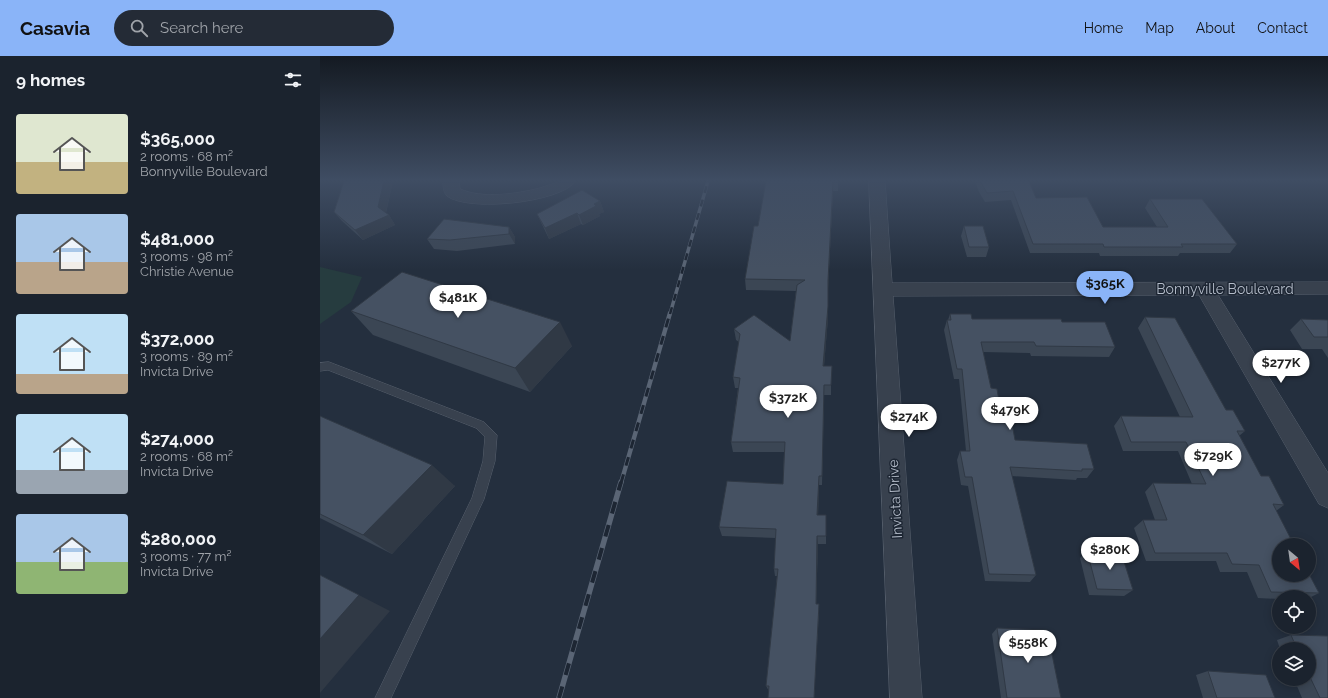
<!DOCTYPE html>
<meta charset="utf-8">
<style>
body{margin:0;font-family:Raleway,sans-serif;background:#242b36;color:#f1f3f6;height:100vh;display:flex;flex-direction:column;font-size:15px;white-space:nowrap}
*{box-sizing:border-box;margin:0}
p{font-size:13px;color:#a0a4aa}
.icon{flex:none;width:22px;height:22px;fill:none;stroke:currentColor;stroke-width:2;stroke-linecap:round;stroke-linejoin:round}
.map{position:relative;flex:1;overflow:hidden}
.drawer{display:flex;flex-direction:column;background:#1b232e;width:320px}
.drawer>*{flex:none}
.needle{width:26px;rotate:151deg}
.fabs{position:absolute;left:952px;top:482px;display:grid;gap:8px}
.fabs a{display:grid;place-items:center;width:44px;height:44px;border-radius:50%;background:#1b232e;box-shadow:0 2px 10px #0003,0 0 0 1px #39404a;font-size:20px}
.price{position:absolute;translate:-50% -34px;padding:0 9px;border-radius:14px;background:#fff;color:#222;font-size:13px;line-height:26px;filter:drop-shadow(0 1px 2px #0008)}
.price::after{content:'';position:absolute;left:50%;top:24px;width:12px;height:9px;margin-left:-6px;background:inherit;clip-path:polygon(0 0,100% 0,50% 100%)}
.price.active{background:#8ab4f8;color:#111}
ul{padding:0;list-style:none}
li{display:flex;align-items:center;gap:12px;height:100px;padding:0 16px}
li span{display:grid;place-items:center;flex:none;width:112px;height:80px;border-radius:4px;color:#555}
li>.icon{margin-inline-start:auto}
span .icon{width:48px;height:48px;fill:#fffc;stroke-width:1}
li b{font-size:17px}
h2{display:flex;justify-content:space-between;align-items:center;height:48px;padding:0 16px;font-size:17px}
header{display:flex;align-items:center;gap:24px;box-sizing:border-box;height:56px;padding:0 20px;background:#8ab4f8;color:#111}
header strong{font-size:19px}
nav{display:flex;gap:22px;margin-inline-start:auto;font-size:14px}
.search{width:280px;height:36px;background:#242b36;display:flex;align-items:center;gap:10px;box-sizing:border-box;padding:0 14px;border-radius:22px;color:#a0a4aa;font-size:15px}
main{display:flex;flex:1;min-height:0}
.map>svg:first-child{display:block}
.green{fill:#263c3f}
.lines{fill:none;stroke-linecap:round;stroke-linejoin:round}
.service-casing{stroke:#565f6c;stroke-width:1}
.minor-casing{stroke:#565f6c;stroke-width:1}
.service{fill:#38414e;fill-rule:evenodd}
.minor{fill:#38414e;fill-rule:evenodd}
.rail-far2-casing{stroke:#5a6575;stroke-width:3.5}
.rail-far1-casing{stroke:#5a6575;stroke-width:4.5}
.rail-casing{stroke:#5a6575;stroke-width:5.5}
.rail-far2{stroke:#1d2633;stroke-width:2.5;stroke-dasharray:7;stroke-linecap:butt}
.rail-far1{stroke:#1d2633;stroke-width:3;stroke-dasharray:9;stroke-linecap:butt}
.rail{stroke:#1d2633;stroke-width:4;stroke-dasharray:12;stroke-linecap:butt}
.wall{fill:#3b4654}
.shaded-wall{fill:#303945}
.building{fill:#455162;stroke:#303945}
.labels{text-anchor:middle;dominant-baseline:central;stroke-width:3;stroke-linejoin:round;paint-order:stroke}
.street-label{font-size:14px;fill:#b4bcc9;stroke:#1d2633}
</style>
<header>
<strong>Casavia</strong>
<div class="search"><svg class="icon" aria-label="search" viewBox="0 0 24 24"><circle cx="10" cy="10" r="6"/><path d="M15 15l6 6"/></svg>Search here</div>
<nav><a>Home</a><a>Map</a><a>About</a><a>Contact</a></nav>
</header>
<main>
<section class="drawer">
<h2>9 homes<svg class="icon" aria-label="filters" viewBox="0 0 24 24"><path d="M4 7h16M4 17h16"/><circle cx="9" cy="7" r="2"/><circle cx="15" cy="17" r="2"/></svg></h2>
<ul>
<li><span style="background:linear-gradient(#dfe7d0 60%,#c2b280 0)"><svg class="icon" aria-label="home" viewBox="0 0 24 24"><path d="M3 11l9-7 9 7M6 9v11h12V9"/></svg></span><div><b>$365,000</b><p>2 rooms · 68 m²</p><p>Bonnyville Boulevard</p></div></li>
<li><span style="background:linear-gradient(#a9c7e8 60%,#b9a48a 0)"><svg class="icon" aria-label="home" viewBox="0 0 24 24"><path d="M3 11l9-7 9 7M6 9v11h12V9"/></svg></span><div><b>$481,000</b><p>3 rooms · 98 m²</p><p>Christie Avenue</p></div></li>
<li><span style="background:linear-gradient(#bfe0f5 75%,#b9a48a 0)"><svg class="icon" aria-label="home" viewBox="0 0 24 24"><path d="M3 11l9-7 9 7M6 9v11h12V9"/></svg></span><div><b>$372,000</b><p>3 rooms · 89 m²</p><p>Invicta Drive</p></div></li>
<li><span style="background:linear-gradient(#bfe0f5 70%,#9aa5b1 0)"><svg class="icon" aria-label="home" viewBox="0 0 24 24"><path d="M3 11l9-7 9 7M6 9v11h12V9"/></svg></span><div><b>$274,000</b><p>2 rooms · 68 m²</p><p>Invicta Drive</p></div></li>
<li><span style="background:linear-gradient(#a9c7e8 60%,#8fb573 0)"><svg class="icon" aria-label="home" viewBox="0 0 24 24"><path d="M3 11l9-7 9 7M6 9v11h12V9"/></svg></span><div><b>$280,000</b><p>3 rooms · 77 m²</p><p>Invicta Drive</p></div></li>
</ul>
</section>
<div class="map">
<svg width="1008" height="642" viewBox="0 0 1008 642">
<rect width="100%" height="100%" fill="#242f3e"/>
<path class="green" d="M 0,211 L 42,221 L 31,246 L 0,268 Z"/>
<g class="lines">
<defs>
<path id="service" d="M 9,306 L 164,366 L 177,379 L 175,405 L 164,443 L 71,642 L 55,642 L 152,442 L 163,405 L 165,381 L 156,372 L 8,314 L 0,315 L 0,307 Z"/>
<path id="minor" d="M 123,125 L 139,125 L 140,133 C 163,143 196,138 220,132 C 233,128 242,123 256,125 C 240,147 148,156 127,140 C 123,136 123,129 123,125 Z
M 549,125 L 565,125 L 572,227 L 1008,226 L 1008,238 L 898,239 L 1008,417 L 1008,452 L 999,448 L 879,239 L 573,240 L 602,642 L 570,642 Z"/>
</defs>
<use href="#service" class="service-casing"/>
<use href="#minor" class="minor-casing"/>
<use href="#service" class="service"/>
<use href="#minor" class="minor"/>
<defs>
<path id="rail-far2" d="M 350,258 L 388,125"/>
<path id="rail-far1" d="M 301,427 L 350,257"/>
<path id="rail" d="M 239,642 L 301,426"/>
</defs>
<use href="#rail-far2" class="rail-far2-casing"/>
<use href="#rail-far1" class="rail-far1-casing"/>
<use href="#rail" class="rail-casing"/>
<use href="#rail-far2" class="rail-far2"/>
<use href="#rail-far1" class="rail-far1"/>
<use href="#rail" class="rail"/>
</g>
<path class="wall" d="M 24,125 L 73,125 L 66,157 L 69,159 L 75,169 L 43,184 L 22,165 L 14,156 Z
M 446,125 L 518,125 L 518,135 L 513,135 L 508,233 L 508,262 L 504,310 L 511,321 L 511,339 L 504,339 L 502,429 L 499,429 L 498,459 L 506,459 L 506,488 L 498,488 L 496,548 L 499,555 L 494,642 L 448,642 L 449,635 L 446,630 L 457,520 L 455,520 L 454,513 L 456,482 L 402,480 L 399,471 L 463,428 L 464,396 L 413,396 L 411,386 L 418,332 L 415,332 L 413,321 L 419,286 L 416,284 L 414,273 L 470,285 L 476,235 L 426,234 L 425,223 L 438,170 Z
M 655,125 L 709,125 L 716,142 L 783,171 L 837,171 L 825,152 L 830,143 L 917,188 L 910,197 L 860,197 L 858,200 L 780,200 L 779,197 L 710,197 L 691,144 L 665,146 L 659,136 Z
M 280,145 L 284,156 L 279,158 L 280,160 L 263,169 L 261,168 L 229,183 L 217,158 Z
M 644,170 L 669,191 L 666,201 L 647,201 L 641,180 Z
M 189,171 L 195,181 L 195,188 L 137,195 L 114,193 L 107,183 Z
M 31,255 L 252,290 L 210,336 L 53,279 Z
M 630,258 L 652,263 L 742,266 L 795,291 L 789,301 L 711,300 L 710,297 L 663,296 L 671,332 L 695,384 L 774,413 L 767,422 L 757,422 L 756,424 L 692,420 L 716,519 L 710,526 L 665,525 L 648,430 L 641,429 L 637,404 L 640,395 L 646,395 L 639,323 L 634,323 L 624,274 L 627,264 L 628,264 Z
M 825,261 L 925,375 L 919,380 L 941,420 L 964,449 L 956,455 L 999,537 L 989,542 L 989,541 L 959,541 L 959,543 L 938,542 L 927,516 L 900,516 L 896,505 L 826,505 L 814,472 L 823,464 L 835,464 L 825,436 L 833,427 L 872,428 L 858,395 L 803,395 L 794,370 L 801,360 L 860,361 L 818,272 Z
M 981,263 L 1008,264 L 1008,302 L 1002,293 L 982,293 L 970,274 Z
M 0,360 L 135,430 L 72,498 L 0,462 Z
M 767,495 L 813,534 L 804,540 L 769,539 L 760,502 Z
M 677,572 L 741,642 L 681,642 L 672,578 Z
M 971,579 L 1008,580 L 1008,642 L 982,642 L 974,623 L 989,623 L 989,593 L 960,593 L 957,584 Z
M 888,615 L 955,642 L 883,642 L 876,619 Z"/>
<path class="shaded-wall" d="M 64,125 L 73,125 L 65,160 L 58,151 Z
M 513,125 L 513,135 L 508,236 L 508,225 Z
M 280,145 L 284,156 L 279,158 L 280,160 L 263,169 L 259,159 L 274,148 Z
M 257,157 L 261,168 L 229,183 L 225,172 Z
M 69,159 L 75,169 L 43,184 L 35,174 Z
M 189,171 L 195,181 L 195,188 L 189,178 Z
M 508,250 L 508,262 L 503,321 L 503,310 Z
M 240,266 L 252,290 L 210,336 L 195,312 Z
M 112,409 L 135,430 L 72,498 L 43,479 Z
M 499,420 L 499,429 L 498,468 L 497,459 Z
M 497,480 L 498,488 L 496,555 L 496,548 Z
M 0,519 L 70,555 L 0,637 Z"/>
<path class="building" d="M 24,125 L 64,125 L 58,151 L 69,159 L 35,174 L 14,156 Z
M 446,125 L 513,125 L 508,225 L 508,250 L 503,310 L 512,310 L 511,329 L 504,329 L 502,420 L 499,420 L 497,459 L 506,459 L 506,480 L 497,480 L 496,548 L 499,548 L 494,642 L 448,642 L 449,630 L 446,630 L 458,513 L 454,513 L 456,473 L 399,471 L 407,425 L 463,428 L 465,386 L 411,386 L 420,322 L 413,321 L 420,278 L 414,273 L 434,259 L 470,285 L 477,229 L 485,224 L 425,223 L 434,170 L 438,170 Z
M 660,125 L 709,125 L 716,142 L 767,141 L 783,171 L 848,171 L 830,143 L 882,143 L 917,188 L 861,188 L 863,191 L 784,191 L 783,188 L 713,188 L 693,135 L 667,137 Z
M 262,134 L 280,145 L 274,148 L 276,150 L 259,159 L 257,157 L 225,172 L 217,158 Z
M 124,163 L 189,171 L 189,178 L 130,184 L 107,183 Z
M 644,170 L 663,170 L 669,191 L 649,191 Z
M 82,216 L 240,266 L 195,312 L 31,255 Z
M 630,258 L 651,258 L 652,263 L 741,263 L 742,266 L 785,266 L 795,291 L 716,290 L 714,286 L 661,286 L 671,332 L 677,333 L 680,351 L 689,351 L 695,384 L 767,388 L 774,413 L 762,413 L 762,415 L 690,411 L 716,519 L 669,518 L 652,421 L 645,421 L 640,395 L 650,395 L 642,313 L 637,313 L 627,264 L 631,264 Z
M 825,261 L 855,262 L 906,354 L 913,354 L 925,375 L 917,375 L 941,420 L 949,420 L 964,449 L 953,448 L 974,489 L 959,489 L 959,519 L 989,519 L 989,518 L 999,537 L 951,536 L 939,509 L 912,508 L 907,497 L 835,497 L 823,464 L 847,464 L 833,427 L 886,428 L 866,386 L 811,386 L 801,360 L 873,361 Z
M 981,263 L 1008,264 L 1008,281 L 994,281 Z
M 0,360 L 112,409 L 43,479 L 0,458 Z
M 767,495 L 801,496 L 813,534 L 777,533 Z
M 0,519 L 39,539 L 0,583 Z
M 677,572 L 727,574 L 741,642 L 687,642 Z
M 971,579 L 1008,580 L 1008,642 L 1000,642 L 989,619 L 989,593 L 977,593 Z
M 888,615 L 946,619 L 955,642 L 897,642 Z"/>
<linearGradient id="sky" x2="0" y2="1"><stop stop-color="#141a22"/><stop offset="0.58" stop-color="#3f4d63"/><stop offset="1" stop-color="#3f4d63" stop-opacity="0"/></linearGradient>
<rect width="1008" height="214" fill="url(#sky)"/>
<g class="labels">
<g class="street-label">
<text x="905" y="233">Bonnyville Boulevard</text>
<text transform="translate(575 443) rotate(-93)">Invicta Drive</text>
</g>
</g>
</svg>
<div class="fabs">
<a><svg class="needle" viewBox="-14 -14 28 28"><path d="M0-13l5 13h-10z" fill="#e53935"/><path d="M0 13l5-13h-10z" fill="#a0a4aa"/></svg></a>
<a><svg class="icon" aria-label="locate" viewBox="0 0 24 24"><circle cx="12" cy="12" r="6"/><path d="M12 2v4M12 18v4M2 12h4M18 12h4"/></svg></a>
<a><svg class="icon" aria-label="layers" viewBox="0 0 24 24"><path d="M12 4l9 5-9 5-9-5zM3 14l9 5 9-5"/></svg></a>
</div>
<b class="price active" style="left:785px;top:249px">$365K</b>
<b class="price" style="left:138px;top:263px">$481K</b>
<b class="price" style="left:961px;top:328px">$277K</b>
<b class="price" style="left:468px;top:363px">$372K</b>
<b class="price" style="left:690px;top:375px">$479K</b>
<b class="price" style="left:589px;top:382px">$274K</b>
<b class="price" style="left:893px;top:421px">$729K</b>
<b class="price" style="left:790px;top:515px">$280K</b>
<b class="price" style="left:708px;top:608px">$558K</b>
</div>
</main>
